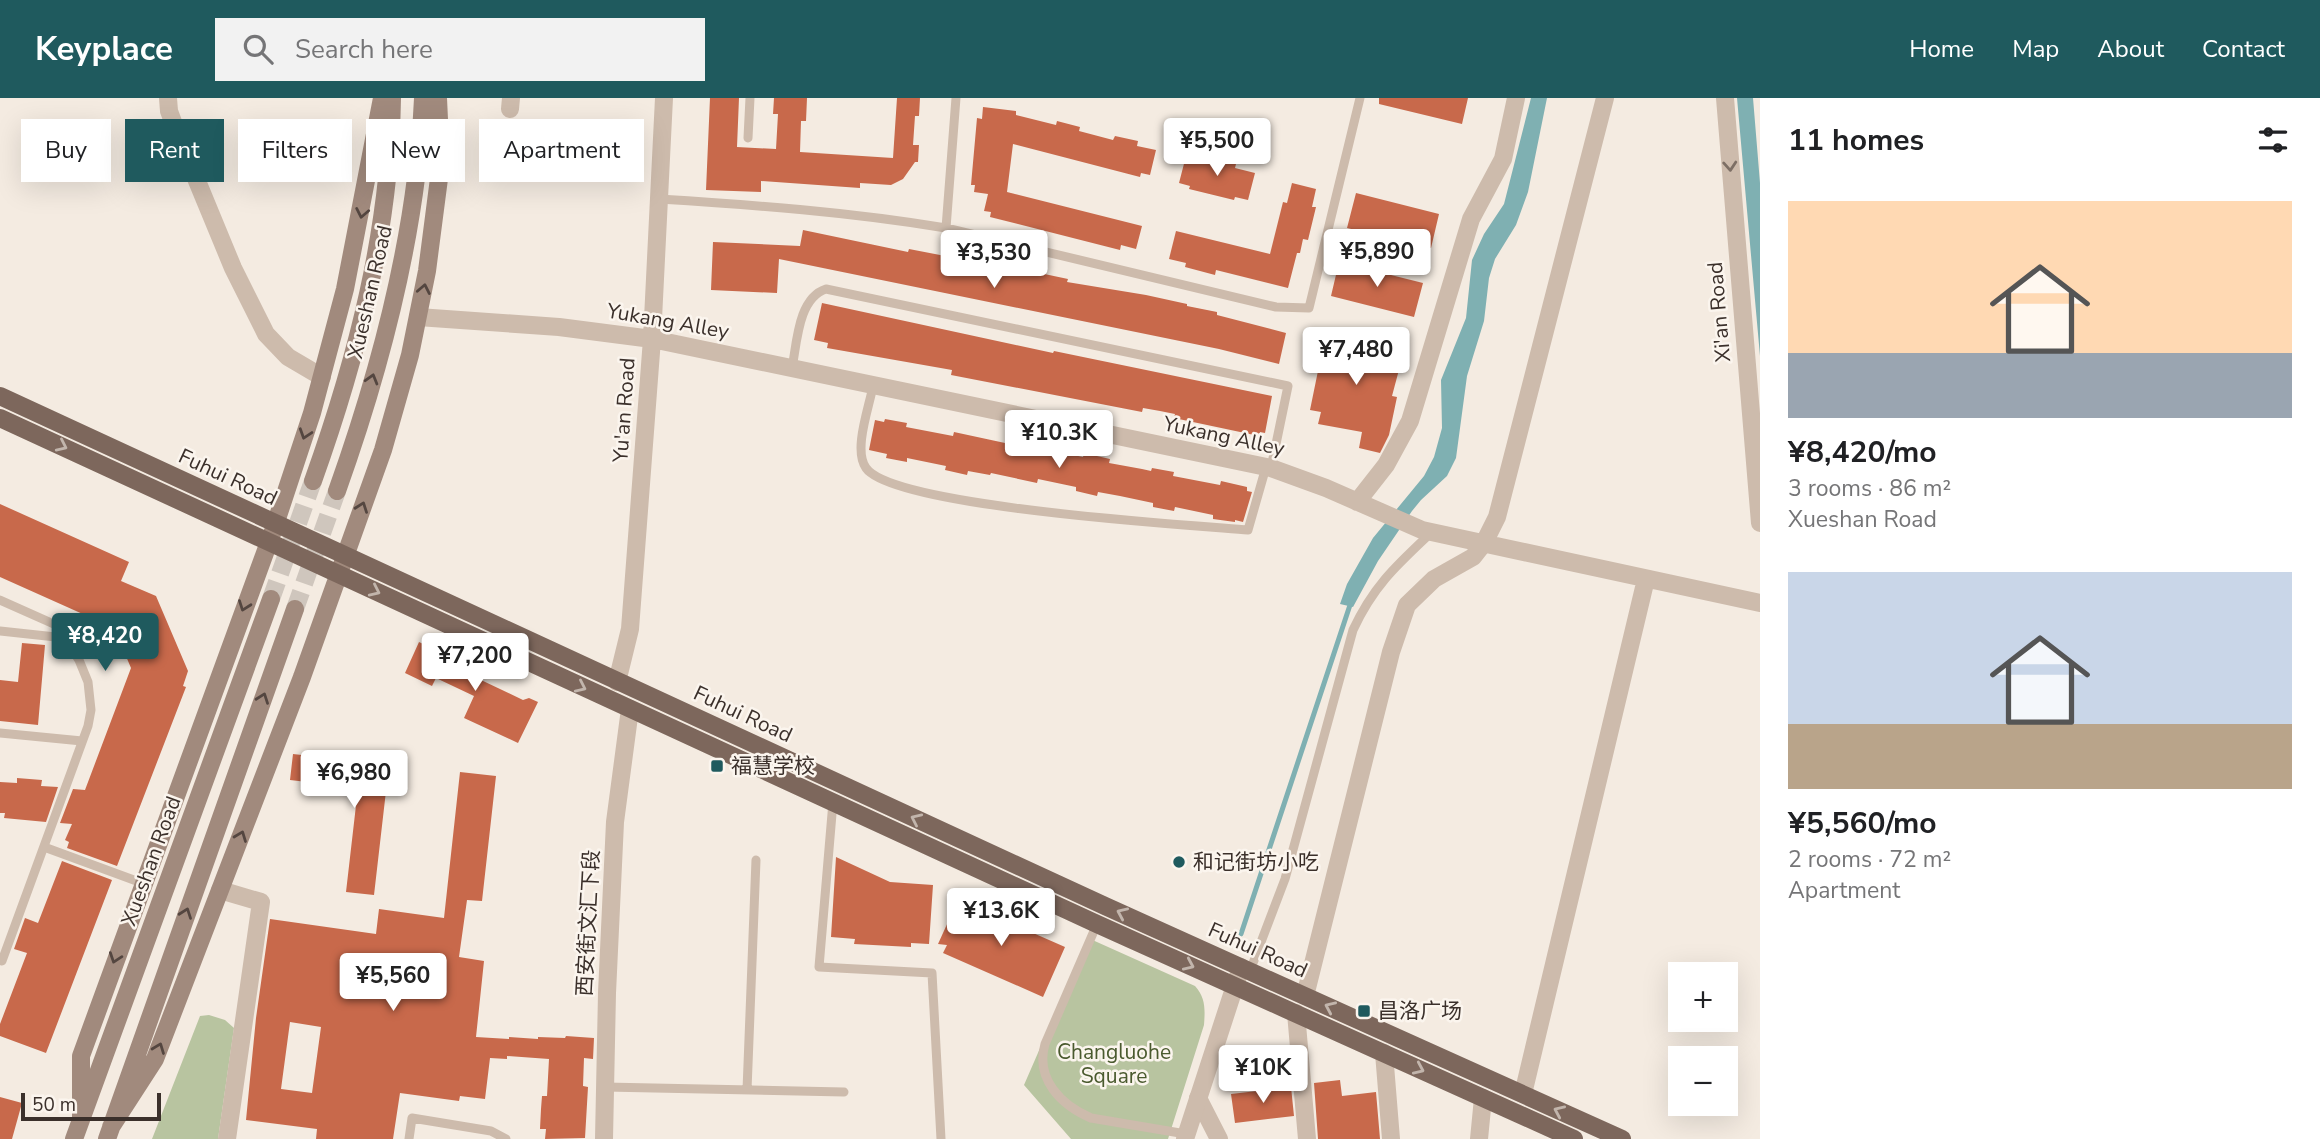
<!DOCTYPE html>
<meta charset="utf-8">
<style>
body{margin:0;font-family:"Nunito Sans","Noto Sans SC",sans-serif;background:#f2f2f2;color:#202124;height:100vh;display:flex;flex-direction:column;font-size:26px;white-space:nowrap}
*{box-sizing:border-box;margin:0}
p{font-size:23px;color:#757577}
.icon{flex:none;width:38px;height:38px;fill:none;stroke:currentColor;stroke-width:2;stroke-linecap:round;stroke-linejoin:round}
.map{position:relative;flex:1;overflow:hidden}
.sheet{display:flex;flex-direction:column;background:#fff;width:560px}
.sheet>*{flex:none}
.hud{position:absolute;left:21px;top:21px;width:665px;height:63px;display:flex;gap:14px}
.controls{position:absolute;left:1668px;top:864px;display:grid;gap:14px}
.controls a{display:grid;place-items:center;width:70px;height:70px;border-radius:0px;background:#fff;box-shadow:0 7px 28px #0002;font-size:35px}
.scale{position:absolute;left:21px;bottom:18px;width:140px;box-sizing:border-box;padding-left:7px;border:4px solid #3b302b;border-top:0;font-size:19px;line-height:24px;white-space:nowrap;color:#3b302b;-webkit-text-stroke:5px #fbf5ee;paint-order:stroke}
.price{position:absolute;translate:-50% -60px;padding:0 16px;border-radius:7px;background:#fff;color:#222;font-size:23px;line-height:46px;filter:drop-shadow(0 2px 4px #0008)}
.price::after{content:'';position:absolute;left:50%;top:42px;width:21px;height:16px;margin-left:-10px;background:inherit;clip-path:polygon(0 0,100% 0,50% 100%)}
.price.selected{background:#1f5a5e;color:#fff}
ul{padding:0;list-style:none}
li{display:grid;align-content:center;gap:14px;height:371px;padding:0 28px}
li span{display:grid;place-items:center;height:217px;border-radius:0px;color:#555}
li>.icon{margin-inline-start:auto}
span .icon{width:126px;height:126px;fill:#fffc;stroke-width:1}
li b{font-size:30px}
h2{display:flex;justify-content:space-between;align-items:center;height:84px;padding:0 28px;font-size:30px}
.chip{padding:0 24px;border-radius:0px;background:#fff;box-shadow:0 7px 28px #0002;font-size:24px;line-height:63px}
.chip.selected{background:#1f5a5e;color:#fff}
header{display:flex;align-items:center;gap:42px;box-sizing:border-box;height:98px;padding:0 35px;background:#1f5a5e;color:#fff}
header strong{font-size:33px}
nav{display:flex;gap:38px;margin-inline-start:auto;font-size:24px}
.search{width:490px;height:63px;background:#f2f2f2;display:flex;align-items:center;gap:18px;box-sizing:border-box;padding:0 24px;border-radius:0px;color:#757577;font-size:26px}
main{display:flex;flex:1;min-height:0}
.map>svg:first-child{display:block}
.green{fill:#b8c4a0}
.water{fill:#7fb0b2}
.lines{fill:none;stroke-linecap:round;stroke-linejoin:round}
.stream{stroke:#7fb0b2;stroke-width:5}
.building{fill:#c8694b;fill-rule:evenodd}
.secondary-tunnel{stroke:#cfc6bd;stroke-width:18;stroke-dasharray:18 9;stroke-linecap:butt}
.service{stroke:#cdbbac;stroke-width:9}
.minor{stroke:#cdbbac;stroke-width:18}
.tertiary{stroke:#cdbbac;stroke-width:18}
.secondary{stroke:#a18a7d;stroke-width:18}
.primary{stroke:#7d675c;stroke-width:18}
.oneway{stroke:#7d6f65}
.oneway2{stroke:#544640}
.oneway3{stroke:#c2b5ac}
.poi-dot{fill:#1f5a5e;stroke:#fbf5ee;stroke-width:2.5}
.labels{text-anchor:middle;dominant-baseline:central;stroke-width:5;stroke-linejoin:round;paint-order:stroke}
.street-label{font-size:21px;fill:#3b302b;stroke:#fbf5ee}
.poi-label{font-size:21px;fill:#3b302b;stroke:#fbf5ee;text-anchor:start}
.park-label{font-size:21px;fill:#4a5a2e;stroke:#fbf5ee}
</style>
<header>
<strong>Keyplace</strong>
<div class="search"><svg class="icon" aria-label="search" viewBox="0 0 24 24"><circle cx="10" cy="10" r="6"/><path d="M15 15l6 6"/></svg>Search here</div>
<nav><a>Home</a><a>Map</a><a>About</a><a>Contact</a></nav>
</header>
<main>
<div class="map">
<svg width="1760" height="1041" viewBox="0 0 1760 1041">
<rect width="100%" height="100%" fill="#f4ebe1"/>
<path class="green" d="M 1088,840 L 1195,888 C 1206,900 1205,912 1204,927 L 1168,1041 L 1071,1041 L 1024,987 Z
M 209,917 L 225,922 L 234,930 L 218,1041 L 152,1041 L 200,918 Z"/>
<path class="water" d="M 1531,0 L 1547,0 L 1528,94 L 1516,127 L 1495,161 L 1489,180 L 1484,223 L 1467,278 L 1456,360 L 1447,378 L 1421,402 L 1412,413 L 1378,463 L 1353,509 L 1340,506 L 1347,486 L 1373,440 L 1424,378 L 1434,359 L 1442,330 L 1441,282 L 1466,220 L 1472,162 L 1484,136 L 1504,106 Z
M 1737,0 L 1753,0 L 1760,85 L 1760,258 Z"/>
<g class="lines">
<path class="stream" d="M 1241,836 L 1351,504"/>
</g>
<path class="building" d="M 710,0 L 739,0 L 737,49 L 776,51 L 778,16 L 773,16 L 774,0 L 807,0 L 806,23 L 801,23 L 800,54 L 893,60 L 897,0 L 920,0 L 919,18 L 915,18 L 913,47 L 919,47 L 918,64 L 915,64 L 903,81 L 891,87 L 860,85 L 860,90 L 761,83 L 761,94 L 706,92 Z
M 1379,0 L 1468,0 L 1462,26 L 1379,6 Z
M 983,9 L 1016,13 L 1016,17 L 1056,27 L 1057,23 L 1080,29 L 1079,33 L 1113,42 L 1115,38 L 1138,43 L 1137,48 L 1156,52 L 1150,77 L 1141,75 L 1140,79 L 1013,46 L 1007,94 L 1142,128 L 1136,151 L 1121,147 L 1120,152 L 990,119 L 991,114 L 984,113 L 988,96 L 974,94 L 975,87 L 971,87 L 977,20 L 982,21 Z
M 1186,58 L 1205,62 L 1206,59 L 1236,66 L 1235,70 L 1255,75 L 1248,102 L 1235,99 L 1234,102 L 1189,91 L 1190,88 L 1179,85 Z
M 1292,85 L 1316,91 L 1312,109 L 1316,109 L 1308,142 L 1303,141 L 1300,155 L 1297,155 L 1288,190 L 1216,172 L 1215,177 L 1185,169 L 1186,165 L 1169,161 L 1176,133 L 1270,156 L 1283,104 L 1287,105 Z
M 1356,95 L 1439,116 L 1431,150 L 1347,130 Z
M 803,132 L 908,154 L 909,151 L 997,168 L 997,166 L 1068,181 L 1067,184 L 1146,197 L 1187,206 L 1187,208 L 1217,214 L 1217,217 L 1286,235 L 1279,266 L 1219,251 L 779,161 L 777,195 L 711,192 L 713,144 L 800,148 Z
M 1339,164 L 1423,185 L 1414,219 L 1331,198 Z
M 822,205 L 1053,255 L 1054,253 L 1272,298 L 1265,335 L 1260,334 L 1259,338 L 1174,320 L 1175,316 L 1160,313 L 1143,310 L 1142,314 L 951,277 L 952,272 L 827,250 L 828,245 L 814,242 Z
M 1321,232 L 1404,253 L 1392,298 L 1397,299 L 1389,337 L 1380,355 L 1359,350 L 1362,334 L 1318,326 L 1321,314 L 1310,312 L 1319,268 L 1312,266 Z
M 885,321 L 907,325 L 906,329 L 953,338 L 954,334 L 1005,345 L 1015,345 L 1015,341 L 1037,346 L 1036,349 L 1083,359 L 1084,355 L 1110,361 L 1109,365 L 1142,371 L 1151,373 L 1152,370 L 1174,374 L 1173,378 L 1220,387 L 1221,383 L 1247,389 L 1247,393 L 1252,394 L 1243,424 L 1235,422 L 1235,424 L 1213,421 L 1213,417 L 1175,409 L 1174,413 L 1153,409 L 1153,405 L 1120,398 L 1098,394 L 1097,398 L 1076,393 L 1076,389 L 1038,381 L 1037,385 L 991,375 L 990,377 L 968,373 L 967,377 L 945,372 L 946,368 L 907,360 L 907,364 L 886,360 L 887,356 L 869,352 L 875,322 L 884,324 Z
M 0,406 L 129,464 L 121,483 L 156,498 L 188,573 L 183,588 L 186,589 L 117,768 L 67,750 L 69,744 L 65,742 L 72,726 L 60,725 L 73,691 L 85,692 L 131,570 L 114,530 L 0,479 Z
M 419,544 L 466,566 L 462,573 L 523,602 L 529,600 L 538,604 L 518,645 L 464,620 L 474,598 L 436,580 L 432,588 L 405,575 Z
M 22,545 L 45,547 L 38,627 L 0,623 L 0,582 L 18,584 Z
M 293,656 L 389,667 L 374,797 L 346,794 L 358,690 L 290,682 Z
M 460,674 L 496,678 L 482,803 L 467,802 L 459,859 L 484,863 L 476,939 L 509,941 L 509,939 L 538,941 L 538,939 L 565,940 L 566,938 L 594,940 L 593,961 L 584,960 L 583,988 L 588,989 L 585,1040 L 545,1041 L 546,1031 L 540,1031 L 541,1011 L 542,998 L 547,998 L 549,961 L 507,958 L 507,961 L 490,960 L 485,1001 L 460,998 L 459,1003 L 400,995 L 393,1041 L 316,1041 L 317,1031 L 246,1022 L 256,920 L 270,821 L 376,836 L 379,811 L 444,820 ZM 290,924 L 321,929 L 312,995 L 281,991 Z
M 17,680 L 42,682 L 41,688 L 58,689 L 46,724 L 4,720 L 5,715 L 0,715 L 0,684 L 17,685 Z
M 836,759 L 890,784 L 933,787 L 929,846 L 911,845 L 911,849 L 854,846 L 855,841 L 831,839 Z
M 62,763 L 112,782 L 46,955 L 0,938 L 0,926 L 27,855 L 14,851 L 25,820 L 38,825 Z
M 958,802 L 1065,849 L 1043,899 L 943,855 L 947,847 L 938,846 Z
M 1340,982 L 1342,998 L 1376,994 L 1380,1041 L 1318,1041 L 1314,985 Z
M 1291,989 L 1294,1018 L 1235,1025 L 1231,996 Z
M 0,999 L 22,1005 L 12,1041 L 0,1041 Z"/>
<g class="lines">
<path class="secondary-tunnel" d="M 271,501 L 313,383
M 295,511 L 337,393"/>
<path class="service" d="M 748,40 L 750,0
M 659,101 C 755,107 850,114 946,130 L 1276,209 L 1309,210 L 1360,0
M 946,130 L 956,0
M 792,270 C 797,245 798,200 826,191 L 1288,288 L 1271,370
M 873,288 C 869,310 853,352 866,370 C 893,409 1188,427 1248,432 L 1266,369
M 0,502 L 56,527 L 79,562 L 88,584 L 91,612 L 88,628 L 2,863 L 0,862
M 0,533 L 65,540
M 0,635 L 82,643
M 833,704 L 819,869 L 932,875 L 941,1041
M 44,749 L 142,785
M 1097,826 L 1045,946 C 1035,981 1061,1007 1091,1020 L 1186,1036
M 1250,873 L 1285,781 L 1353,532 C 1374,487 1397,467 1432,434
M 605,989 L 844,994
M 747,992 L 756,762
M 409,1041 L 412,1020 L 491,1033 L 506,1041"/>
<path class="minor" d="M 168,0 L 169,13 L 176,32 L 233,170 L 266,236 L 288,259 L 322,279
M 510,11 L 511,0
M 418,219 L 559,229 L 652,241 L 1271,370 L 1326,390 L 1422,432 L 1760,505
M 1357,404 L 1386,367 L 1410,323 L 1471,121 L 1503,61 L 1516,0
M 617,584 L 630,531 L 652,241 L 664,0
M 220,792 L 261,804 L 227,1041
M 1305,898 L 1391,554 L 1407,507 L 1434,481 L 1473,459 L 1484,445 L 1497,419 L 1605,0
M 1296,915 L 1307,1041
M 1384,955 L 1391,1041
M 1523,996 L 1646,481
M 1198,1000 L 1219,1041
M 604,1041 L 607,895 L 615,724 L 630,611
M 1479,1041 L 1483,1000"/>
<path class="tertiary" d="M 1725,0 L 1760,425
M 1185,1041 L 1241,869"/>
<path class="secondary" d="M 313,383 C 357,260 390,132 392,0
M 337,393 C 382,267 417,134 423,0
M 81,1021 L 81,958 L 273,433 L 312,315 L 345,191 L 382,0
M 111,1029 L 155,961 L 302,579 L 383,352 L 410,257 L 427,173 L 441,65 L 438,0
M 74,1041 L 271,501
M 107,1041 L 295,511"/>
<path class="primary" d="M 0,298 L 1105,808 L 1622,1041
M 0,320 L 1097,826 L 1574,1041"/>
</g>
<defs><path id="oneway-chevron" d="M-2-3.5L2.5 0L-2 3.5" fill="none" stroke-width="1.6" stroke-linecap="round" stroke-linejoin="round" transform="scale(1.75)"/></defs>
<use class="oneway" href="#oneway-chevron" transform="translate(1730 68) rotate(86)"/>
<g class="oneway2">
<use href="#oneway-chevron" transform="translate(362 115) rotate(101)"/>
<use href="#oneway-chevron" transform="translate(424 191) rotate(-79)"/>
<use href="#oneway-chevron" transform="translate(372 281) rotate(-74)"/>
<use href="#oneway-chevron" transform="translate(305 336) rotate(108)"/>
<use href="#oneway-chevron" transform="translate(362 409) rotate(-70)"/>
<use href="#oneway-chevron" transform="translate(244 508) rotate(110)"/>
<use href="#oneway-chevron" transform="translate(263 600) rotate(-70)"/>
<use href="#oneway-chevron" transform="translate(241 738) rotate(-69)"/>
<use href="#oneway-chevron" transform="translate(186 815) rotate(-70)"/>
<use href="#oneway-chevron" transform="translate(115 860) rotate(109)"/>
<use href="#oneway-chevron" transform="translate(159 950) rotate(-69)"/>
</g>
<g class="oneway3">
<use href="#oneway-chevron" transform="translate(62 348) rotate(25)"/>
<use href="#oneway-chevron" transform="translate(375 493) rotate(25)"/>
<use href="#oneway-chevron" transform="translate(581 589) rotate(25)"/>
<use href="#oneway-chevron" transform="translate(916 721) rotate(-155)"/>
<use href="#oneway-chevron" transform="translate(1122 815) rotate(-156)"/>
<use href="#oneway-chevron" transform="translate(1189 867) rotate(24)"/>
<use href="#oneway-chevron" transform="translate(1330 909) rotate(-156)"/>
<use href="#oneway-chevron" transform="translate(1419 971) rotate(24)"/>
<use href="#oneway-chevron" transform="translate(1559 1013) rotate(-156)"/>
</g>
<g class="poi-dot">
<rect x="710" y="661" width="14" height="14" rx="3.5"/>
<circle cx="1179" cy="764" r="7"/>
<rect x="1357" y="906" width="14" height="14" rx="3.5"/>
</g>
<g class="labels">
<g class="street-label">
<text transform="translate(370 194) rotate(-77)">Xueshan Road</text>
<text transform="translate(1719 214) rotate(-95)">Xi'an Road</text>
<text transform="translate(668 223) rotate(10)">Yukang Alley</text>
<text transform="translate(624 312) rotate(-86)">Yu'an Road</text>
<text transform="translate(1224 338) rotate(12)">Yukang Alley</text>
<text transform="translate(228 379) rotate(25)">Fuhui Road</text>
<text transform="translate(743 616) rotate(25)">Fuhui Road</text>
<text transform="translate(151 763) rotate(-70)">Xueshan Road</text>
<text transform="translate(588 825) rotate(-87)">西安街文汇下段</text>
<text transform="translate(1258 852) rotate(24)">Fuhui Road</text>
</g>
<g class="poi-label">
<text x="731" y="668">福慧学校</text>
<text x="1193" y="764">和记街坊小吃</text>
<text x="1378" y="913">昌洛广场</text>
</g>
<g class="park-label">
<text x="1114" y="954">Changluohe<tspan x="1114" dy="24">Square</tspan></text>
</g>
</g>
</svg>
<div class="controls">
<a>+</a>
<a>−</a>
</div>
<div class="scale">50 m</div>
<b class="price" style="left:1217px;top:80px">¥5,500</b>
<b class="price" style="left:1377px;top:191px">¥5,890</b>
<b class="price" style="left:994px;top:192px">¥3,530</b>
<b class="price" style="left:1356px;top:289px">¥7,480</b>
<b class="price" style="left:1059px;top:372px">¥10.3K</b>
<b class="price selected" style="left:105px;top:575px">¥8,420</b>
<b class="price" style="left:475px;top:595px">¥7,200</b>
<b class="price" style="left:354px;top:712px">¥6,980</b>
<b class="price" style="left:1001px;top:850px">¥13.6K</b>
<b class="price" style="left:393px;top:915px">¥5,560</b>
<b class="price" style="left:1263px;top:1007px">¥10K</b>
<div class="hud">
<a class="chip">Buy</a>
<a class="chip selected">Rent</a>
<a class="chip">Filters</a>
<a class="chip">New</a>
<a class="chip">Apartment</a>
</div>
</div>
<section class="sheet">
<h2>11 homes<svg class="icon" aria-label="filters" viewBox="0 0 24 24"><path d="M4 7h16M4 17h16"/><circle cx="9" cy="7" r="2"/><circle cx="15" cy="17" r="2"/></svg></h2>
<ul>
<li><span style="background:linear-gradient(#ffd9b3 70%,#9aa5b1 0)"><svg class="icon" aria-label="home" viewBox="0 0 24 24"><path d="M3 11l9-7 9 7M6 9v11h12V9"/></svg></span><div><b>¥8,420/mo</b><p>3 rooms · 86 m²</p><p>Xueshan Road</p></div></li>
<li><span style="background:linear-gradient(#c9d6e8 70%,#b9a48a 0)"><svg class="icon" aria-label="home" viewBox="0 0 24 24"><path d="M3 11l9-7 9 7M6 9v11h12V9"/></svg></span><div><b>¥5,560/mo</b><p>2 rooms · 72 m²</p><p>Apartment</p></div></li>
</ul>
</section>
</main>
